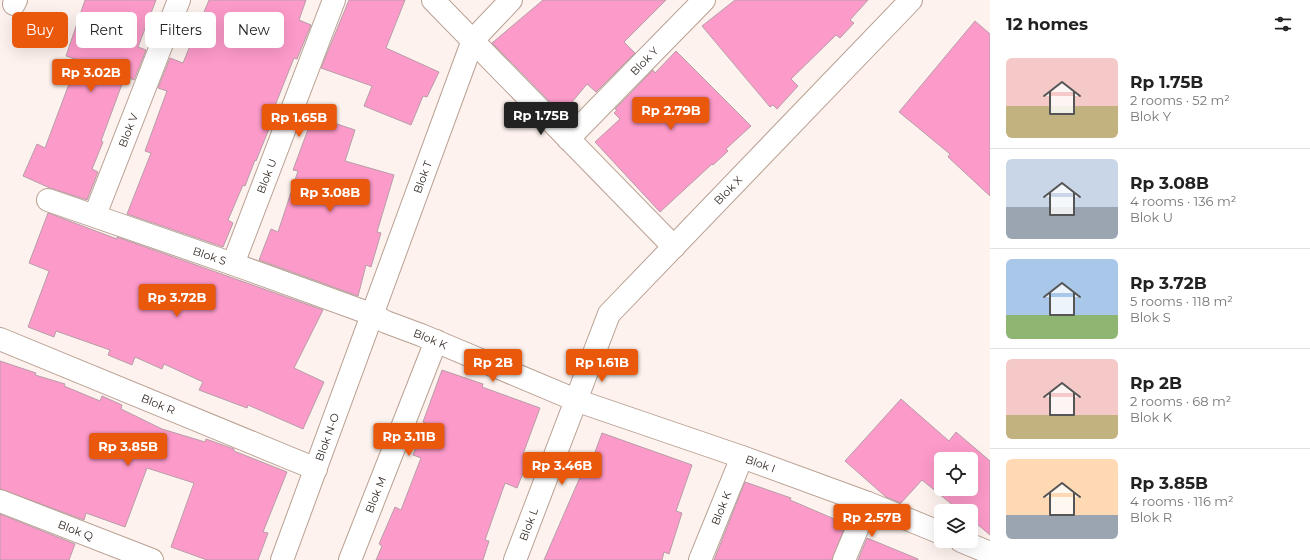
<!DOCTYPE html>
<meta charset="utf-8">
<style>
body{margin:0;font-family:Montserrat,sans-serif;background:#f6f6f6;color:#222;height:100vh;display:flex;flex-direction:column;font-size:15px;white-space:nowrap}
*{box-sizing:border-box;margin:0}
p{font-size:13px;color:#767676}
.icon{flex:none;width:22px;height:22px;fill:none;stroke:currentColor;stroke-width:2;stroke-linecap:round;stroke-linejoin:round}
.map{position:relative;flex:1;overflow:hidden}
.drawer{display:flex;flex-direction:column;background:#fff;width:320px}
.drawer>*{flex:none}
.guide{position:absolute;left:12px;top:12px;width:380px;height:36px;display:flex;gap:8px}
.buttons{position:absolute;left:934px;top:452px;display:grid;gap:8px}
.buttons a{display:grid;place-items:center;width:44px;height:44px;border-radius:6px;background:#fff;box-shadow:0 4px 16px #0002;font-size:20px}
.price{position:absolute;translate:-50% -34px;padding:0 9px;border-radius:4px;background:#ea580c;color:#fff;font-size:13px;line-height:26px;filter:drop-shadow(0 1px 2px #0008)}
.price::after{content:'';position:absolute;left:50%;top:24px;width:12px;height:9px;margin-left:-6px;background:inherit;clip-path:polygon(0 0,100% 0,50% 100%)}
.price.on{background:#222;color:#fff}
ul{padding:0;list-style:none}
li{display:flex;align-items:center;gap:12px;height:100px;padding:0 16px}
li+li{border-top:1px solid #e0e0e0}
li span{display:grid;place-items:center;flex:none;width:112px;height:80px;border-radius:6px;color:#555}
li>.icon{margin-inline-start:auto}
span .icon{width:48px;height:48px;fill:#fffc;stroke-width:1}
li b{font-size:17px}
h2{display:flex;justify-content:space-between;align-items:center;height:48px;padding:0 16px;font-size:17px}
.tag{padding:0 14px;border-radius:6px;background:#fff;box-shadow:0 4px 16px #0002;font-size:14px;line-height:36px}
.tag.on{background:#ea580c;color:#fff}
main{display:flex;flex:1;min-height:0}
.map>svg:first-child{display:block}
.building{fill:#fc9ac9;stroke:#b79da8;fill-rule:evenodd}
.lines{fill:none;stroke-linecap:round;stroke-linejoin:round}
.minor-casing{stroke:#b9a093;stroke-width:24}
.minor{stroke:#fff;stroke-width:22}
.labels{text-anchor:middle;dominant-baseline:central;stroke-width:4;stroke-linejoin:round;paint-order:stroke}
.street-label{font-size:11px;fill:#342a25;stroke:#fff}
</style>
<main>
<div class="map">
<svg width="990" height="560" viewBox="0 0 990 560">
<rect width="100%" height="100%" fill="#fdf2ed"/>
<path class="building" d="M 85,0 L 156,0 L 138,47 L 146,50 L 134,80 L 125,76 L 101,141 L 103,142 L 92,169 L 98,172 L 87,200 L 50,188 L 23,176 L 37,144 L 45,148 L 78,60 L 66,56 Z
M 209,0 L 306,0 L 299,20 L 311,25 L 297,59 L 294,58 L 274,108 L 277,109 L 256,161 L 255,160 L 245,186 L 243,185 L 228,220 L 233,223 L 223,247 L 127,214 L 151,153 L 145,151 L 167,91 L 158,88 L 170,58 L 183,63 Z
M 349,0 L 405,0 L 386,48 L 439,72 L 427,97 L 423,96 L 411,125 L 364,106 L 372,86 L 321,68 Z
M 543,0 L 666,0 L 624,42 L 635,53 L 596,92 L 587,84 L 562,114 L 492,43 Z
M 735,0 L 868,0 L 850,20 L 854,23 L 840,38 L 836,35 L 791,79 L 798,86 L 777,109 L 773,105 L 770,107 L 702,26 Z
M 975,21 L 990,34 L 990,196 L 948,157 L 950,154 L 899,112 Z
M 676,51 L 751,126 L 726,149 L 728,151 L 713,165 L 712,164 L 660,212 L 595,142 L 620,119 L 614,113 L 617,110 L 615,109 L 653,70 L 655,73 Z
M 313,116 L 355,130 L 345,161 L 394,175 L 377,232 L 381,233 L 371,267 L 366,265 L 358,296 L 259,260 L 271,229 L 278,232 L 298,171 L 293,170 Z
M 48,213 L 117,239 L 117,237 L 323,310 L 294,368 L 324,382 L 303,429 L 248,405 L 247,408 L 199,390 L 203,382 L 164,364 L 162,369 L 135,357 L 132,365 L 108,355 L 110,350 L 56,331 L 54,337 L 28,327 L 49,271 L 29,263 Z
M 0,361 L 36,373 L 35,375 L 65,384 L 64,386 L 100,401 L 102,396 L 122,405 L 121,409 L 162,429 L 205,442 L 206,439 L 234,449 L 234,451 L 287,472 L 263,532 L 268,533 L 258,560 L 207,560 L 171,547 L 194,483 L 147,468 L 125,527 L 86,513 L 84,520 L 0,489 Z
M 442,370 L 483,384 L 482,387 L 540,408 L 523,454 L 530,456 L 517,488 L 505,483 L 485,540 L 489,541 L 483,560 L 376,560 L 382,546 L 379,544 L 395,507 L 401,510 L 421,458 L 413,455 L 426,423 L 423,422 Z
M 901,399 L 949,441 L 956,432 L 990,461 L 990,535 L 971,519 L 971,511 L 960,511 L 922,480 L 901,503 L 886,497 L 845,461 ZM 941,459 L 971,459 L 971,489 L 941,489 Z
M 602,433 L 692,465 L 676,511 L 682,513 L 669,554 L 664,552 L 662,560 L 544,560 L 581,475 L 586,477 Z
M 745,482 L 791,498 L 790,500 L 846,524 L 832,560 L 714,560 Z
M 0,514 L 75,544 L 69,560 L 0,560 Z
M 867,538 L 918,559 L 918,560 L 858,560 Z"/>
<g class="lines">
<defs>
<g id="minor">
<path d="M 433,0 L 674,247"/>
<path d="M 14,4 L 16,0"/>
<path id="s1" d="M 568,139 L 704,0"/>
<path id="s2" d="M 48,200 L 233,264 L 371,314 L 386,322 L 421,335 L 578,401 L 742,457 L 868,503 L 941,533"/>
<path id="s3" d="M 95,215 L 179,0"/>
<path id="s4" d="M 233,264 L 334,0"/>
<path id="s5" d="M 0,339 L 316,469"/>
<path id="s6" d="M 0,501 L 152,560"/>
<path d="M 961,541 L 990,553"/>
<path id="s7" d="M 282,560 L 473,40 L 511,0"/>
<path id="s8" d="M 350,560 L 436,341"/>
<path id="s9" d="M 515,560 L 609,314 L 911,0"/>
<path id="s10" d="M 700,560 L 742,457"/>
<path d="M 844,560 L 868,503"/>
</g>
</defs>
<use href="#minor" class="minor-casing"/>
<use href="#minor" class="minor"/>
</g>
<g class="labels">
<g class="street-label">
<text stroke="none"><textPath href="#s1" startOffset="109">Blok Y</textPath></text>
<text stroke="none"><textPath href="#s3" startOffset="91">Blok V</textPath></text>
<text stroke="none"><textPath href="#s4" startOffset="94">Blok U</textPath></text>
<text stroke="none"><textPath href="#s7" startOffset="408">Blok T</textPath></text>
<text stroke="none"><textPath href="#s9" startOffset="435">Blok X</textPath></text>
<text stroke="none"><textPath href="#s2" startOffset="171">Blok S</textPath></text>
<text stroke="none"><textPath href="#s2" startOffset="407">Blok K</textPath></text>
<text stroke="none"><textPath href="#s5" startOffset="171">Blok R</textPath></text>
<text stroke="none"><textPath href="#s7" startOffset="131">Blok N-O</textPath></text>
<text stroke="none"><textPath href="#s2" startOffset="760">Blok I</textPath></text>
<text stroke="none"><textPath href="#s8" startOffset="70">Blok M</textPath></text>
<text stroke="none"><textPath href="#s10" startOffset="56">Blok K</textPath></text>
<text stroke="none"><textPath href="#s9" startOffset="38">Blok L</textPath></text>
<text stroke="none"><textPath href="#s6" startOffset="81">Blok Q</textPath></text>
</g>
</g>
</svg>
<div class="buttons">
<a><svg class="icon" aria-label="locate" viewBox="0 0 24 24"><circle cx="12" cy="12" r="6"/><path d="M12 2v4M12 18v4M2 12h4M18 12h4"/></svg></a>
<a><svg class="icon" aria-label="layers" viewBox="0 0 24 24"><path d="M12 4l9 5-9 5-9-5zM3 14l9 5 9-5"/></svg></a>
</div>
<b class="price" style="left:91px;top:93px">Rp 3.02B</b>
<b class="price" style="left:671px;top:131px">Rp 2.79B</b>
<b class="price on" style="left:541px;top:136px">Rp 1.75B</b>
<b class="price" style="left:299px;top:138px">Rp 1.65B</b>
<b class="price" style="left:330px;top:213px">Rp 3.08B</b>
<b class="price" style="left:177px;top:318px">Rp 3.72B</b>
<b class="price" style="left:493px;top:383px">Rp 2B</b>
<b class="price" style="left:602px;top:383px">Rp 1.61B</b>
<b class="price" style="left:409px;top:457px">Rp 3.11B</b>
<b class="price" style="left:128px;top:467px">Rp 3.85B</b>
<b class="price" style="left:562px;top:486px">Rp 3.46B</b>
<b class="price" style="left:872px;top:538px">Rp 2.57B</b>
<div class="guide">
<a class="tag on">Buy</a>
<a class="tag">Rent</a>
<a class="tag">Filters</a>
<a class="tag">New</a>
</div>
</div>
<section class="drawer">
<h2>12 homes<svg class="icon" aria-label="filters" viewBox="0 0 24 24"><path d="M4 7h16M4 17h16"/><circle cx="9" cy="7" r="2"/><circle cx="15" cy="17" r="2"/></svg></h2>
<ul>
<li><span style="background:linear-gradient(#f6c9c9 60%,#c2b280 0)"><svg class="icon" aria-label="home" viewBox="0 0 24 24"><path d="M3 11l9-7 9 7M6 9v11h12V9"/></svg></span><div><b>Rp 1.75B</b><p>2 rooms · 52 m²</p><p>Blok Y</p></div></li>
<li><span style="background:linear-gradient(#c9d6e8 60%,#9aa5b1 0)"><svg class="icon" aria-label="home" viewBox="0 0 24 24"><path d="M3 11l9-7 9 7M6 9v11h12V9"/></svg></span><div><b>Rp 3.08B</b><p>4 rooms · 136 m²</p><p>Blok U</p></div></li>
<li><span style="background:linear-gradient(#a9c7e8 70%,#8fb573 0)"><svg class="icon" aria-label="home" viewBox="0 0 24 24"><path d="M3 11l9-7 9 7M6 9v11h12V9"/></svg></span><div><b>Rp 3.72B</b><p>5 rooms · 118 m²</p><p>Blok S</p></div></li>
<li><span style="background:linear-gradient(#f6c9c9 70%,#c2b280 0)"><svg class="icon" aria-label="home" viewBox="0 0 24 24"><path d="M3 11l9-7 9 7M6 9v11h12V9"/></svg></span><div><b>Rp 2B</b><p>2 rooms · 68 m²</p><p>Blok K</p></div></li>
<li><span style="background:linear-gradient(#ffd9b3 70%,#9aa5b1 0)"><svg class="icon" aria-label="home" viewBox="0 0 24 24"><path d="M3 11l9-7 9 7M6 9v11h12V9"/></svg></span><div><b>Rp 3.85B</b><p>4 rooms · 116 m²</p><p>Blok R</p></div></li>
</ul>
</section>
</main>
